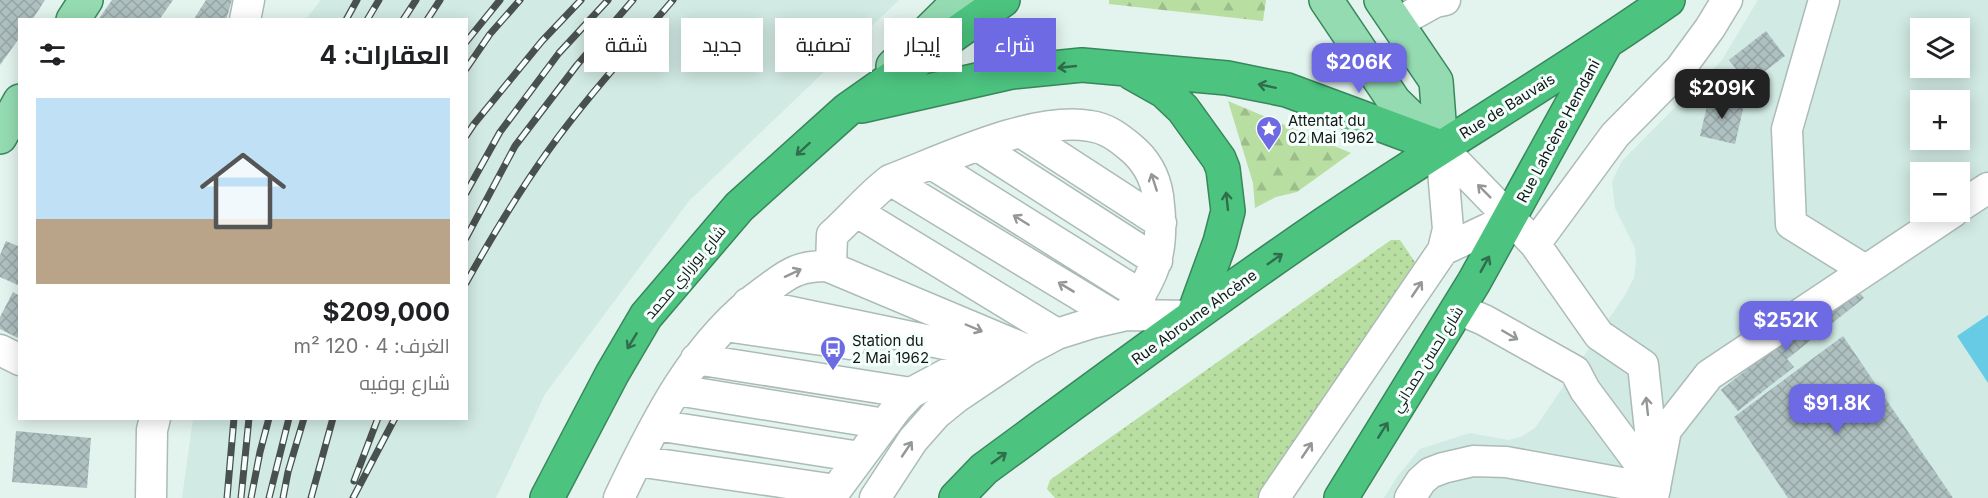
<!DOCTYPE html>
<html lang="ar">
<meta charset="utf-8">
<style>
body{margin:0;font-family:Inter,Cairo,sans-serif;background:#f2f2f2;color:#202124;direction:rtl;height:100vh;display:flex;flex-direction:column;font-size:22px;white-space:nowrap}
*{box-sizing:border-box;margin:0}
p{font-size:20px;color:#757577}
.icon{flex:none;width:33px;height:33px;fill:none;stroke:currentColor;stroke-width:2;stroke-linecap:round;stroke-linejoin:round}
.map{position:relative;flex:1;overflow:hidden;direction:ltr}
.sheet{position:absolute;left:18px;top:18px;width:450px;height:402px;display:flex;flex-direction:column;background:#fff;border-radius:0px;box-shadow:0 3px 15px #0003;direction:rtl}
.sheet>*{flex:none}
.guide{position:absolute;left:486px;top:18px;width:570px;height:54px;direction:rtl;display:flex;gap:12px}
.buttons{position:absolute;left:1910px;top:18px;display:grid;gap:12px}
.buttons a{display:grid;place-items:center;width:60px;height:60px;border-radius:0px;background:#fff;box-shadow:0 3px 15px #0003;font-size:30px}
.price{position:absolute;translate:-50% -51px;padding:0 14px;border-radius:12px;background:#6e6ae4;color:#fff;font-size:20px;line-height:39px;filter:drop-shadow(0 2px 3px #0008)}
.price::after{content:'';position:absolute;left:50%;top:36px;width:18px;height:14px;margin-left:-9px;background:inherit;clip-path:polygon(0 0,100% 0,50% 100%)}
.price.current{background:#222;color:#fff}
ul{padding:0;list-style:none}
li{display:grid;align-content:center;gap:12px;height:318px;padding:0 18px}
li span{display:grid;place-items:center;height:186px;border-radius:0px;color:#555}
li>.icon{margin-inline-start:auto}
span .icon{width:108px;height:108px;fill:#fffc;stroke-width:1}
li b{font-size:26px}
h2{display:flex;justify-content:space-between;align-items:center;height:72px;padding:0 18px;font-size:26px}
.chip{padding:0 21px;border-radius:0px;background:#fff;box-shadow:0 3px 15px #0003;font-size:21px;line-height:54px}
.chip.current{background:#6e6ae4;color:#fff}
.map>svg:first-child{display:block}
.built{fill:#d1eae3;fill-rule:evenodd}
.grass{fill:url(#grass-dots)}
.forest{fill:url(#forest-firs)}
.water{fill:#67cbe6}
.building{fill:url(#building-cross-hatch)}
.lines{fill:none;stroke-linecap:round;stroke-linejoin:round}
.minor-casing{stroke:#acbbb6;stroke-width:33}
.major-casing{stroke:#38875b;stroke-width:36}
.highway-casing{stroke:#38875b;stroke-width:36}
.minor{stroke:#fff;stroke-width:30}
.major{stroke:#94dbb2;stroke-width:33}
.highway{stroke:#4cc37f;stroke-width:33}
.rail-casing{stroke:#49514f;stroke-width:7}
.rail{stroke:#f5fffc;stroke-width:4.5;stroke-dasharray:14;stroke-linecap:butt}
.oneway{stroke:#306e4b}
.oneway2{stroke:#959797}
.labels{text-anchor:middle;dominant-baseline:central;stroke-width:6;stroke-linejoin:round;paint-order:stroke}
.street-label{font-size:15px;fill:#131817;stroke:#f5fffc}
.poi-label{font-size:15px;fill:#131817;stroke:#f5fffc;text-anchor:start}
</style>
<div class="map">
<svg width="1988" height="498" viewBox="0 0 1988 498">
<defs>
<pattern id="grass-dots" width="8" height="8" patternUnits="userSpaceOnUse" patternTransform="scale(1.5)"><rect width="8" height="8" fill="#b8dea2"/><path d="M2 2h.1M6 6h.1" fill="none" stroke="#9dbe8b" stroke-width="1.8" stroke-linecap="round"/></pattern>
<pattern id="forest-firs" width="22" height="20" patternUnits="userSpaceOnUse" patternTransform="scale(1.5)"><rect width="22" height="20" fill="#b8dea2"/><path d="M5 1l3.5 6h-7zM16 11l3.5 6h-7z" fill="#9dbe8b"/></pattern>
<pattern id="building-cross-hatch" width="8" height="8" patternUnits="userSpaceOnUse" patternTransform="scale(1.5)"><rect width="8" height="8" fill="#afc0c0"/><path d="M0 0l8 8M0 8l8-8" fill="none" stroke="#96a4a4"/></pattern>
</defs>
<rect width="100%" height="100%" fill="#e3f3ee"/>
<path class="built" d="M 321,0 L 899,0 L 689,201 L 545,394 L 496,498 L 182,498 L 193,419 L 466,418 L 466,20 L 306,19 Z
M 1758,0 L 1988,0 L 1988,315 L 1957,336 L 1988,383 L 1988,498 L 1384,498 L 1397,477 L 1420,449 L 1470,433 L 1508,440 L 1521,437 L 1535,428 L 1542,418 L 1625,295 L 1634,278 L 1636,261 L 1635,248 L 1615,208 L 1612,182 L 1616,173 L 1622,161 L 1722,60 ZM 1920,28 L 1959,28 L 1959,68 L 1920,68 ZM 1920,100 L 1959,100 L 1959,140 L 1920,140 ZM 1920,172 L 1959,172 L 1959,212 L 1920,212 Z"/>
<path class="grass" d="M 1391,240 L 1400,240 L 1417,265 L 1259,498 L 1055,498 L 1047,489 L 1050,480 Z"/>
<path class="forest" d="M 1109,0 L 1266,0 L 1263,21 L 1109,4 Z
M 1228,101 L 1351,153 L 1297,192 L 1276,197 L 1255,208 L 1253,183 Z"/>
<path class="water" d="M 1988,315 L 1988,383 L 1957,336 Z"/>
<path class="building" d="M 0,0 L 45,0 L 32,20 L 20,20 L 20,37 L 0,65 Z
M 112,0 L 173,0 L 159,20 L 98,20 Z
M 206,0 L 232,0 L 226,20 L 194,19 Z
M 1766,31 L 1785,56 L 1748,84 L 1729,60 Z
M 1709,97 L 1744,105 L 1735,144 L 1700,136 Z
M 6,241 L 20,247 L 20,286 L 0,277 L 0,255 Z
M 1853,285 L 1864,298 L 1787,359 L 1794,367 L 1738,411 L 1721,390 Z
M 13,292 L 20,296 L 20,339 L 0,329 L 0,317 Z
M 1843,336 L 1953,498 L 1788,498 L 1734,417 Z
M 16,431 L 91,438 L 87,488 L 12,482 Z"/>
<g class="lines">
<defs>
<path id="minor" d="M 1824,0 L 1787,129 L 1791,224 L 1865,270
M 245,20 L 249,0
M 1397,23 L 1435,2 L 1445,0
M 1021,132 L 1161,223
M 978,146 L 1157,261
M 1441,147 L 1535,244 L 1599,335 L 1643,365 L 1653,458
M 932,164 L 1141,295
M 890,180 L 1116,317
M 1959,207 L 1988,188
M 857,212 L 1057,334
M 1535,244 L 1615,135 L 1680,69 L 1710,28 L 1727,0
M 1443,250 L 1511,218
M 831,267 L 832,235 C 852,217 869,196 890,180 C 945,159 1033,116 1090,126 C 1106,128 1118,137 1130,147 C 1146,160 1155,176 1158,196 C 1165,248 1157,273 1127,315
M 748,303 L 1002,356
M 1458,309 L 1484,320 L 1575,371 L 1585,390 L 1654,483
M 725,326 L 850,344
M 0,350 L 20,360
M 696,359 L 911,393
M 677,390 L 885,424
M 656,425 L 860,457
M 637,461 L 836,490
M 151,498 L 152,430 L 155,418
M 619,498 C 655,422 695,341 765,291 C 775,284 785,275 796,271 C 805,267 817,266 827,266 L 1027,350
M 830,498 L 896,409 L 911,393 L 954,370 L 999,357
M 875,498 L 913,440 L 936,414 L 957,397 L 1027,350 L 1057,334 L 1092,323 L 1127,315 L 1193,316
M 1274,498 L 1443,250 L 1448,229 L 1441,147
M 1410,498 L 1421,481 L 1430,473 L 1443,468 L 1473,461 L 1506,462 L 1655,489
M 1653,498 L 1666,430 L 1709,375 L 1953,212"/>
<path id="major" d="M 1326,0 L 1394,101 L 1441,147
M 1381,0 L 1436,81 L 1441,147
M 73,20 L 86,0
M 893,66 L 960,0
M 0,137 L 20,101"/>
<path id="highway" d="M 1132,73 L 1164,91 L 1183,109 L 1219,159 L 1223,169 L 1228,211 L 1220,242 L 1193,316
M 862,106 L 1012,72 L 1082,65 L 1227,78 L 1287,90 L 1441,147
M 547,498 L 612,374 L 646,316 L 739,207 L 847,110 L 1003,0
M 956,498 L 984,469 C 1097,386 1210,302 1326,223 C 1439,146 1557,78 1668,0
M 1341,498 L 1474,282 L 1604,46"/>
</defs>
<use href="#minor" class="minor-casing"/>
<use href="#major" class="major-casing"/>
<use href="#highway" class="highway-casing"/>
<use href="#minor" class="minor"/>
<use href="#major" class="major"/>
<use href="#highway" class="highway"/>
<defs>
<path id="rail" d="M 346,20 L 357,0
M 367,20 L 379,0
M 403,20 L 416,0
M 427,20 L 440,0
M 466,42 L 500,0
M 466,69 L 490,34 L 520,0
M 466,136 L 474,124 L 542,41 L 581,0
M 466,193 L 500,132 L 559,53 L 608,0
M 466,238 L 515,146 L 577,65 L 633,0
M 466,283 C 491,238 518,193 548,151 C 586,98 631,49 673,0
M 354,481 L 378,418
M 227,498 L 234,418
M 241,498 L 249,418
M 251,498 L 260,452 L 269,418
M 269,498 L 289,418
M 283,498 L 288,472 L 304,418
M 311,498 L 333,418
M 353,498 L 395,418"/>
</defs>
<use href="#rail" class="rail-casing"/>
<use href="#rail" class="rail"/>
</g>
<defs><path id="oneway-shaft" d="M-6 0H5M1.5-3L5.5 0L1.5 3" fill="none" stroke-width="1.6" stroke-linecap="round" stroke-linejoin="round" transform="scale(1.5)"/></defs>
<g class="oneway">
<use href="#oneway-shaft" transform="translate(1067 67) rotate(174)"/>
<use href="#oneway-shaft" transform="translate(1267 86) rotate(-168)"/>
<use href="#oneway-shaft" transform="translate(803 149) rotate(138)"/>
<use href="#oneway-shaft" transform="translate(1227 201) rotate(-96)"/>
<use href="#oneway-shaft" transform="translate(1275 259) rotate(-35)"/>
<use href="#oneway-shaft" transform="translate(1485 264) rotate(-61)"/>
<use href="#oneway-shaft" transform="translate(632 341) rotate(121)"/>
<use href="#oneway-shaft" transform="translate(1383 430) rotate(-58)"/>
<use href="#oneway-shaft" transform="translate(999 458) rotate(-36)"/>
</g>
<g class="oneway2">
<use href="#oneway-shaft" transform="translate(1154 182) rotate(-108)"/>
<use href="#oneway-shaft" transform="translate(1484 191) rotate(-135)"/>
<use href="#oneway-shaft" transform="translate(1021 220) rotate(-148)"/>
<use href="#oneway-shaft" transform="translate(793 273) rotate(-25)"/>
<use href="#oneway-shaft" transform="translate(1066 287) rotate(-149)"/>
<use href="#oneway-shaft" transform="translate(1417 289) rotate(-56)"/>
<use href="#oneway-shaft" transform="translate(974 328) rotate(23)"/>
<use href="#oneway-shaft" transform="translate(1510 335) rotate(30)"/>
<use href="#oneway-shaft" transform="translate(1647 406) rotate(-96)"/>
<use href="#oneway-shaft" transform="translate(907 449) rotate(-56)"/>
<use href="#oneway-shaft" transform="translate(1307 450) rotate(-56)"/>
</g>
<defs>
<symbol id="sight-pin" viewBox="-11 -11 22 30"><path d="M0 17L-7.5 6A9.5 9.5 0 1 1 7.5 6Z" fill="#6e6ae4" stroke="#f5fffc"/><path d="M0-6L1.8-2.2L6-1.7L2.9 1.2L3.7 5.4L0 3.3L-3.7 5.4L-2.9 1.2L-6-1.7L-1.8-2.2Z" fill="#fff"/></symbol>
<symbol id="bus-pin" viewBox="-11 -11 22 30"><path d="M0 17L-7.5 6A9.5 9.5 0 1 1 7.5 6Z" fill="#6e6ae4" stroke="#f5fffc"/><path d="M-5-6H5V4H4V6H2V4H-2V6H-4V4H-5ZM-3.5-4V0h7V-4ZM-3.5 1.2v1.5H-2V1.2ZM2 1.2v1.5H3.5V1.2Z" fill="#fff"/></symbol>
</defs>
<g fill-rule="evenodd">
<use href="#sight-pin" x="1254" y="114" width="30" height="40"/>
<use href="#bus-pin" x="818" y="334" width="30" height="40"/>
</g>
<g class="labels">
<g class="street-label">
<text transform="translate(1507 106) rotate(-32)">Rue de Bauvais</text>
<text transform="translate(1558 131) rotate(-62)">Rue Lahcène Hemdani</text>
<text transform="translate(685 272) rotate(-50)">شارع بوزراري محمد</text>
<text transform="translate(1194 317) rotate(-36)">Rue Abroune Ahcène</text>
<text transform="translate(1427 359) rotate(-58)">شارع لحسن حمداني</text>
</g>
<g class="poi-label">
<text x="1288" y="120">Attentat du<tspan x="1288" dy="17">02 Mai 1962</tspan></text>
<text x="852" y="340">Station du<tspan x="852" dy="17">2 Mai 1962</tspan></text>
</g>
</g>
</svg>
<div class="buttons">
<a><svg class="icon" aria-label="layers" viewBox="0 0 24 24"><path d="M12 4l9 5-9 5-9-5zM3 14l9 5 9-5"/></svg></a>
<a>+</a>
<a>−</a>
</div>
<b class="price" style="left:1359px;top:94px">$206K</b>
<b class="price current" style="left:1722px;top:120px">$209K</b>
<b class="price" style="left:1786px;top:352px">$252K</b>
<b class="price" style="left:1837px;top:435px">$91.8K</b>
<div class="guide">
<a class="chip current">شراء</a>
<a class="chip">إيجار</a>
<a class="chip">تصفية</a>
<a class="chip">جديد</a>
<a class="chip">شقة</a>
</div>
<section class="sheet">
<h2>العقارات: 4<svg class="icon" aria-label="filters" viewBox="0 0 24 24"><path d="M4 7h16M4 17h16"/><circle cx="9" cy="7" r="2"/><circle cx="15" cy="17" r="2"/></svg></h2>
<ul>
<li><span style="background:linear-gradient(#bfe0f5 65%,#b9a48a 0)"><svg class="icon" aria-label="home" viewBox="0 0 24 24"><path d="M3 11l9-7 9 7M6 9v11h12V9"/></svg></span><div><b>$209,000</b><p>الغرف: 4 · 120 m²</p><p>شارع بوفيه</p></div></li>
</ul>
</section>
</div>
